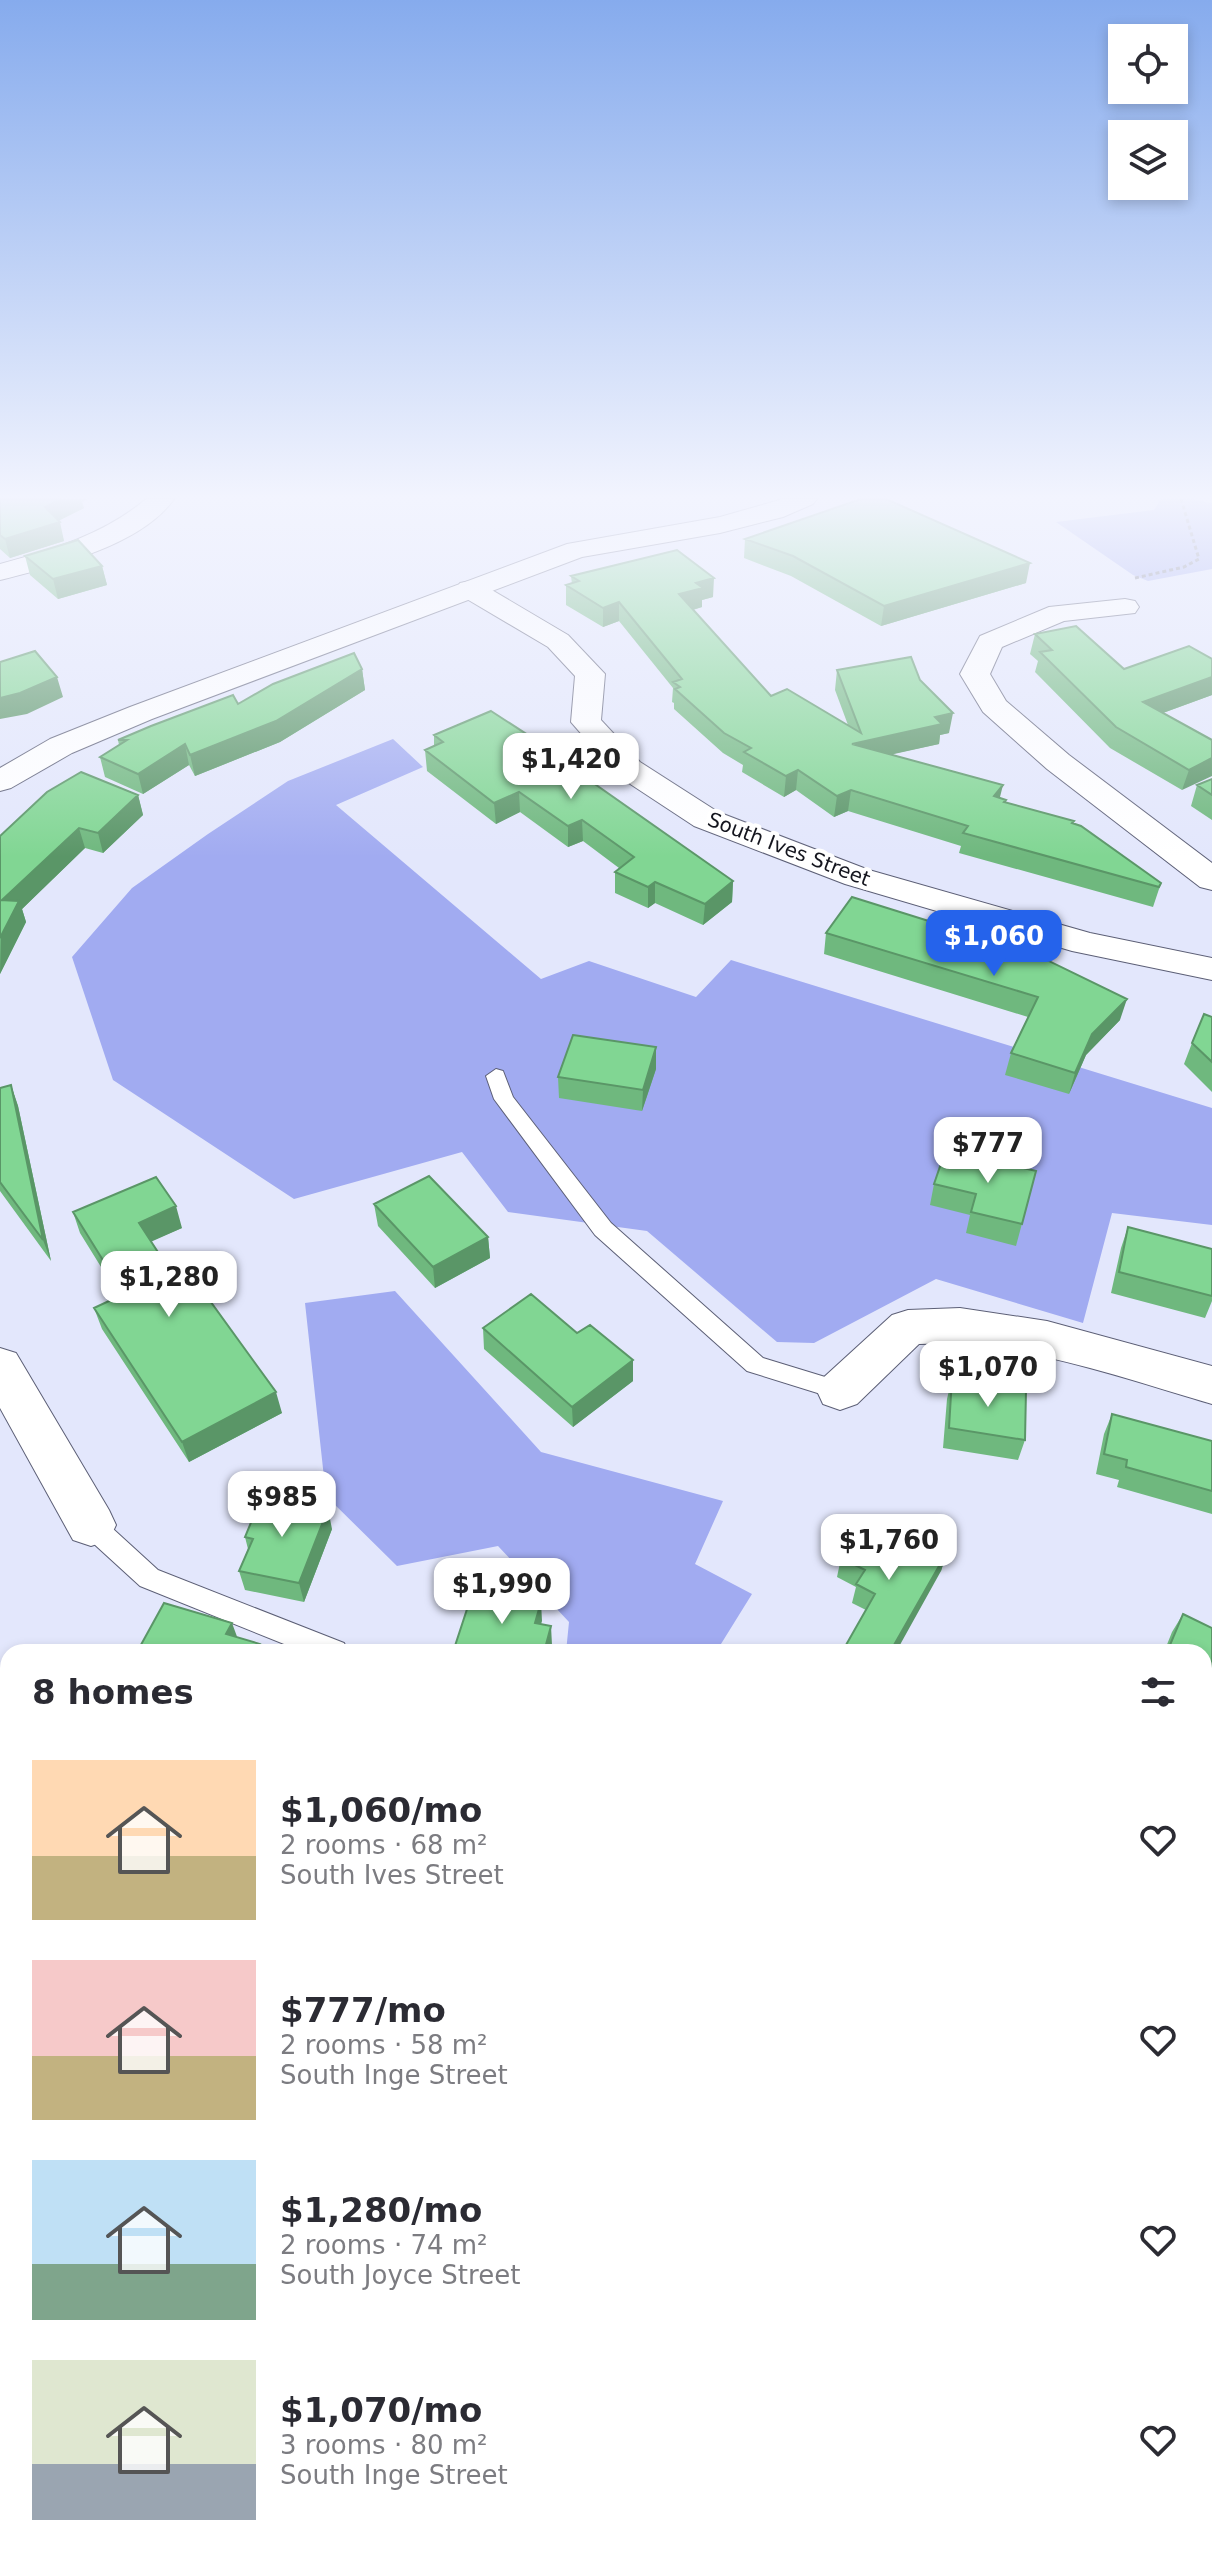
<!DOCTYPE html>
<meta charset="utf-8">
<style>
body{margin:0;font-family:"DejaVu Sans",sans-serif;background:#f7f7f7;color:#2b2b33;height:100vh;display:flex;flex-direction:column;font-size:30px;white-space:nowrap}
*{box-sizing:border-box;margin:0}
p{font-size:26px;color:#7c7c81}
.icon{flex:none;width:44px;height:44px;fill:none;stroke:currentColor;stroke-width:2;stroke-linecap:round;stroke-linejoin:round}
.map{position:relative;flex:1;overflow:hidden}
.sheet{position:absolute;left:0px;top:1644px;width:1212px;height:914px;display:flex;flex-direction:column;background:#fff;border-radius:24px 24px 0 0;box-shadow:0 4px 12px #0003}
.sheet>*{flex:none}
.fabs{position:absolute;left:1108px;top:24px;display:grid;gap:16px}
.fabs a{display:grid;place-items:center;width:80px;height:80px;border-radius:0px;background:#fff;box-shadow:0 4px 12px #0003;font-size:40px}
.price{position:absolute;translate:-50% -68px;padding:0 18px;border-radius:16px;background:#fff;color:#222;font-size:26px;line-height:52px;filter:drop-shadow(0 2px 4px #0008)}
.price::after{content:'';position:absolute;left:50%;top:48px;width:24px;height:18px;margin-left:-12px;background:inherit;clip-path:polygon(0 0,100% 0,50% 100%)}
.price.current{background:#2563eb;color:#fff}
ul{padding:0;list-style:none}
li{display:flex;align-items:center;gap:24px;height:200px;padding:0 32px}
li span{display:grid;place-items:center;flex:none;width:224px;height:160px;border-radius:0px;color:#555}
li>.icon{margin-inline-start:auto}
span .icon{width:96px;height:96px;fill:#fffc;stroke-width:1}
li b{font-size:34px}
h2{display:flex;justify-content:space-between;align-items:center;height:96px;padding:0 32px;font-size:34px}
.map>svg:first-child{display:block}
.forest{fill:#a1abf1}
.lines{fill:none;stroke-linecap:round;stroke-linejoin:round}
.service-casing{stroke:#5c5f76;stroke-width:2}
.minor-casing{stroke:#5c5f76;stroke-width:2}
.tertiary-casing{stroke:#5c5f76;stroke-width:2}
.path-far1{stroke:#717482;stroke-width:3;stroke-dasharray:4 3;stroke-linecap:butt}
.path{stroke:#717482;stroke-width:7;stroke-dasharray:9 6;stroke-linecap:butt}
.service{fill:#fff;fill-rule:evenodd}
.minor{fill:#fff;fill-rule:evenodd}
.tertiary{fill:#fff;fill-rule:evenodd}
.wall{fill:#6fb87e}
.shaded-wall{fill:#5a9667}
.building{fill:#81d693;stroke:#5a9667;stroke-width:2}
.labels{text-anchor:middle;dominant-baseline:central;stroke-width:8;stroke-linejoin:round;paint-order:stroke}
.far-street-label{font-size:20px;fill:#14151e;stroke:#fff}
</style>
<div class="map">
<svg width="1212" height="2557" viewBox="0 0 1212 2557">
<rect width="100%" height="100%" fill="#e3e7fc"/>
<path class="forest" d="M 1161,499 L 1191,499 L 1212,503 L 1212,569 L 1148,581 L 1133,575 L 1056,522 L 1154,510 Z
M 393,739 L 423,767 L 336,805 L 541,979 L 589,961 L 696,997 L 731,960 L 1212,1108 L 1212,1225 L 1112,1213 L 1083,1323 L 936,1279 L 814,1343 L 777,1342 L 647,1231 L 508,1212 L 462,1152 L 294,1199 L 113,1080 L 72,957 L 132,888 L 208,834 L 288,781 Z
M 395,1291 L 541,1452 L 723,1501 L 695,1564 L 752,1594 L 716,1652 L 566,1652 L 569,1622 L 498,1546 L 397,1566 L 326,1496 L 305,1303 Z
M 0,1854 L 8,1857 L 8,1957 L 3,1981 L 8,1989 L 8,2550 L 355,2550 L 353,2557 L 0,2557 Z"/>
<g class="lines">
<defs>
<path id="service" d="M 496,1069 L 503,1071 L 513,1097 L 611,1223 L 763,1358 L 848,1384 L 852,1391 L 848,1398 L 840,1400 L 747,1371 L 595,1235 L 494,1099 L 486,1076 Z
M 91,1514 L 100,1517 L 158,1570 L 344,1643 L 348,1652 L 304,1652 L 140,1586 L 82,1533 L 79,1525 L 82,1517 Z"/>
<path id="minor" d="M 146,499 L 174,499 C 141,546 53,567 0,580 L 0,564 C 52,550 105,534 146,499 Z
M 470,581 L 480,583 L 568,635 L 605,674 L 601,720 L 640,762 L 718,812 L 869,870 L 1090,933 L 1212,958 L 1212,980 L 1072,951 L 845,884 L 694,826 L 618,776 L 571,722 L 575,676 L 548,647 L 460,595 L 456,589 L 460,583 Z
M 1125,599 L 1135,601 L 1139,607 L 1135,613 L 1064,621 L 1002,647 L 990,674 L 1006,701 L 1069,755 L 1212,863 L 1212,890 L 1200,887 L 1047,769 L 983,712 L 960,674 L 980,636 L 1049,607 Z
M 960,1308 L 1047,1321 L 1212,1366 L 1212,1404 C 1116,1376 1019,1340 919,1344 L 857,1404 L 840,1410 L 823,1404 L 817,1391 L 823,1378 L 892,1315 L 908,1310 Z
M 0,1348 L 16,1353 L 109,1510 L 116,1525 L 109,1540 L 91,1546 L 73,1540 L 0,1408 Z
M 1204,1812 L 1212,1815 L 1212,1872 L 1204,1869 Z
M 680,2550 L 760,2550 L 763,2557 L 683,2557 Z"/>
<path id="tertiary" d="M 783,499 L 817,499 L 813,504 L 783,517 L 720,533 L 582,557 L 152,719 L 72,753 L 11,788 L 0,791 L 0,768 L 50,739 L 130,707 L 567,544 L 720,517 Z"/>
</defs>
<use href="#service" class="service-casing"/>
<use href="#minor" class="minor-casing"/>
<use href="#tertiary" class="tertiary-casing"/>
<path class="path-far1" d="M 1135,578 L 1184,567 L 1199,559 L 1181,499"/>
<path class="path" d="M 0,2146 L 8,2149"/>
<use href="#service" class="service"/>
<use href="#minor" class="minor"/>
<use href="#tertiary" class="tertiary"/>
</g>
<path class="wall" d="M 0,499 L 82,502 L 84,508 L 58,521 L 64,541 L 10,558 L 0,549 Z
M 745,539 L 1026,583 L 881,626 L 791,576 L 744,558 Z
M 25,556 L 102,566 L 107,585 L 58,599 L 30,575 Z
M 571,576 L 713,597 L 702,600 L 702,607 L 693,610 L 771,696 L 848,725 L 835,690 L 837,670 L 920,680 L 949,733 L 940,735 L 939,744 L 892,754 L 1006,800 L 1005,803 L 1073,824 L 1161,883 L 1153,907 L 959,853 L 961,846 L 848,811 L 834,817 L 796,790 L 784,797 L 742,772 L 743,765 L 723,753 L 674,709 L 674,703 L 672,702 L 673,688 L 619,621 L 603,627 L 566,605 L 566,585 L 572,584 Z
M 1035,634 L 1124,669 L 1212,659 L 1212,695 L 1163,713 L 1212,740 L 1182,790 L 1110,748 L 1035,672 L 1038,661 L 1030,654 Z
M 362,669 L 365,690 L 280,742 L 195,776 L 189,765 L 143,794 L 105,777 L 100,757 L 119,745 L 118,740 L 238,704 Z
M 434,735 L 565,763 L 733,881 L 732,902 L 703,925 L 655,903 L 648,908 L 615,893 L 615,872 L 619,868 L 583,841 L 568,847 L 520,812 L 496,824 L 427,771 L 425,750 L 434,746 Z
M 1212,779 L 1212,820 L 1191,806 L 1197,785 Z
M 138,795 L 143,815 L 103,853 L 85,848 L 22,909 L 26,922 L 0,974 L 0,836 Z
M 826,933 L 1120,1020 L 1086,1055 L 1069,1094 L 1005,1075 L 1011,1053 L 1028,1017 L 824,954 Z
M 1212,1017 L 1212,1092 L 1184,1064 L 1192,1043 Z
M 656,1047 L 656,1069 L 642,1111 L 559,1098 L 558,1077 Z
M 11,1085 L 18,1106 L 51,1261 L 0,1191 L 0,1088 Z
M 1036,1171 L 1016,1246 L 966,1233 L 970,1215 L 930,1205 L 934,1184 Z
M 374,1204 L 488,1237 L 490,1258 L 435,1288 L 378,1226 Z
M 73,1212 L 182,1228 L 151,1241 L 169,1269 L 202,1274 L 208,1295 L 207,1297 L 282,1413 L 189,1462 L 102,1329 L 94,1308 L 119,1296 L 80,1233 Z
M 1128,1227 L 1212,1249 L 1212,1301 L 1205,1318 L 1111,1293 L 1121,1248 Z
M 483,1328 L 577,1333 L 633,1360 L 633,1381 L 573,1427 L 484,1349 Z
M 952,1378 L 1025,1440 L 1018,1460 L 943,1448 L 947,1399 Z
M 1112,1414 L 1212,1441 L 1212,1514 L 1117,1487 L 1119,1480 L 1096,1474 L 1104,1434 Z
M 332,1529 L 304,1602 L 245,1590 L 239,1571 L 248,1549 L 245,1537 Z
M 886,1529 L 947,1552 L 941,1571 L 866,1610 L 852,1603 L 856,1587 L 837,1577 L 841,1558 Z
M 1183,1614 L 1212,1628 L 1212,1723 L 1204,1719 L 1204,1652 L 1164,1652 L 1172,1632 Z
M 1212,2171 L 1212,2201 L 1204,2197 Z
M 1016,2550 L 1189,2550 L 1187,2557 L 1014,2557 Z"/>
<path class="shaded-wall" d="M 61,499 L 88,499 L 82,502 L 84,508 L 50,525 L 60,522 L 64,541 L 10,558 L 5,539 L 45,507 Z
M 1030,563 L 1026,583 L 881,626 L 884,606 Z
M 102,566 L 107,585 L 58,599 L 53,579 Z
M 714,578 L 713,597 L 702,600 L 702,607 L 678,614 L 679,594 L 696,583 Z
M 619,602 L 619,621 L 603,627 L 603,608 Z
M 362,669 L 365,690 L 280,742 L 195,776 L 190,755 Z
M 57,677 L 63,697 L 27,714 L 0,719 L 0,698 Z
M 1212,677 L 1212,695 L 1138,722 L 1143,702 Z
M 953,713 L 949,733 L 940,735 L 939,744 L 849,764 L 852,744 L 935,717 Z
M 185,744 L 189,765 L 143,794 L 138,774 Z
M 1212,758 L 1212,776 L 1182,790 L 1189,770 Z
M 798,770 L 796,790 L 784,797 L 786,776 Z
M 1003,785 L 998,805 L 994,796 Z
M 851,790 L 848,811 L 834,817 L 837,796 Z
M 519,792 L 520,812 L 496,824 L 494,803 Z
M 138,795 L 143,815 L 103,853 L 98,833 Z
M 582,820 L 583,841 L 568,847 L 568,826 Z
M 79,828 L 85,848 L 22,909 L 26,922 L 0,974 L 2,900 Z
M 733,881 L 732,902 L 703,925 L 705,904 Z
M 655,882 L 655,903 L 648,908 L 648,887 Z
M 1127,999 L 1120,1020 L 1086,1055 L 1069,1094 L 1075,1073 L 1092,1034 Z
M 656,1047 L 656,1069 L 642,1111 L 643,1090 Z
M 11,1085 L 18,1106 L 51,1261 L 43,1240 Z
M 176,1206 L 182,1228 L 146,1244 L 139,1223 Z
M 488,1237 L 490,1258 L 435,1288 L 433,1267 Z
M 202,1274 L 208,1295 L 199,1313 L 193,1292 Z
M 633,1360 L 633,1381 L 573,1427 L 572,1407 Z
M 276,1392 L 282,1413 L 189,1462 L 182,1442 Z
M 328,1509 L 332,1529 L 304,1602 L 299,1583 Z
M 947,1552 L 941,1571 L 896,1652 L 890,1652 Z
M 541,1602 L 542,1621 L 536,1641 L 535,1623 Z
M 232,1623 L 239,1642 L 226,1634 Z
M 551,1626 L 552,1645 L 550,1652 L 544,1652 Z
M 260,1644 L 263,1652 L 256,1652 Z"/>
<path class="building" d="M 0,499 L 61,499 L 45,507 L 60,522 L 5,539 L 0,535 Z
M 861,499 L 886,499 L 1030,563 L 884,606 L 793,556 L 745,539 Z
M 78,540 L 102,566 L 53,579 L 25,556 Z
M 677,550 L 714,578 L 696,583 L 703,588 L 679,594 L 771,696 L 787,689 L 861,733 L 837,670 L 911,657 L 920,680 L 953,713 L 935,717 L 942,724 L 852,744 L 1003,785 L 994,796 L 1006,800 L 1004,802 L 1074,821 L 1072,823 L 1081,826 L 1161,883 L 1159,887 L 963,833 L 968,826 L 851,790 L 837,796 L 798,770 L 786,776 L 744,752 L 751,748 L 724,733 L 675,689 L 680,687 L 673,682 L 682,679 L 619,602 L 603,608 L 566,585 L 579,581 L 571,576 Z
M 1076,626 L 1124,669 L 1189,646 L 1212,659 L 1212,677 L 1143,702 L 1212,740 L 1212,758 L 1189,770 L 1116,727 L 1040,652 L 1052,650 L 1035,634 Z
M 35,651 L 57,677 L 20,693 L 0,698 L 0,662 Z
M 354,653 L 362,669 L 276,721 L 190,755 L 185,744 L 138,774 L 100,757 L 127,740 L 118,740 L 151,726 L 233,695 L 238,704 L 273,684 Z
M 491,711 L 565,759 L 562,761 L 733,881 L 705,904 L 655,882 L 648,887 L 615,872 L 634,857 L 582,820 L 568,826 L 519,792 L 494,803 L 425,750 L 443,742 L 434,735 Z
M 81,772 L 138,795 L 98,833 L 79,828 L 2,900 L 19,901 L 0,938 L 0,836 L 47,792 Z
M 1212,779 L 1212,795 L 1197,785 Z
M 852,897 L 1015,948 L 1016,945 L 1127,999 L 1092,1034 L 1075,1073 L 1011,1053 L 1038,997 L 826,933 Z
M 1204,1014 L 1212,1017 L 1212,1062 L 1192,1043 Z
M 573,1035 L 656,1047 L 643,1090 L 558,1077 Z
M 11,1085 L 43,1240 L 0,1182 L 0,1088 Z
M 946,1149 L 1036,1171 L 1022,1224 L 971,1212 L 976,1194 L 934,1184 Z
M 429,1176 L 488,1237 L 433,1267 L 374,1204 Z
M 156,1177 L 176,1206 L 139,1223 L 169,1269 L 202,1274 L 193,1292 L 205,1294 L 276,1392 L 182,1442 L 94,1308 L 124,1294 L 73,1212 Z
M 1128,1227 L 1212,1249 L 1212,1296 L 1119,1272 Z
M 531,1294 L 577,1333 L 590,1325 L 633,1360 L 572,1407 L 483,1328 Z
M 952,1378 L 1026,1390 L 1025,1440 L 949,1428 Z
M 1112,1414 L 1212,1441 L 1212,1491 L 1126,1467 L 1127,1460 L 1104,1454 Z
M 262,1496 L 328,1509 L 299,1583 L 239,1571 L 253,1539 L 245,1537 Z
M 866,1519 L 886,1529 L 891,1523 L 947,1552 L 890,1652 L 842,1652 L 875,1594 L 856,1584 L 865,1570 L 841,1558 Z
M 472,1594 L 503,1600 L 505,1594 L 541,1602 L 535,1623 L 551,1626 L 544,1652 L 453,1652 Z
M 164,1603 L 232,1623 L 226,1634 L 260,1644 L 256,1652 L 137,1652 Z
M 1183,1614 L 1212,1628 L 1212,1699 L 1204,1695 L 1204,1652 L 1167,1652 Z
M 1026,2550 L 1189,2550 L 1187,2557 L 1029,2557 L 1024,2554 Z"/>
<linearGradient id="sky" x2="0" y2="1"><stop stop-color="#86abed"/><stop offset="0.58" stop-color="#f2f4fe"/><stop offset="1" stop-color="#f2f4fe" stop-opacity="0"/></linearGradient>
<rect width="1212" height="857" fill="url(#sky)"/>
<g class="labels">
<g class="far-street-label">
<text transform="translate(789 849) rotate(21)">South Ives Street</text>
</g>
</g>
</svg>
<div class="fabs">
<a><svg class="icon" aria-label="locate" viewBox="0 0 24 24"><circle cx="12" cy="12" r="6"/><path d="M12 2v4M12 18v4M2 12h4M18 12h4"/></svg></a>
<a><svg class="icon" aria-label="layers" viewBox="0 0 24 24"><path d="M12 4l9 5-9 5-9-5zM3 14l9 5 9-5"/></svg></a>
</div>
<b class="price" style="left:571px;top:801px">$1,420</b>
<b class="price current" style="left:994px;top:978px">$1,060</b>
<b class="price" style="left:988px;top:1185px">$777</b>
<b class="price" style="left:169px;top:1319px">$1,280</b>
<b class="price" style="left:988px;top:1409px">$1,070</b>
<b class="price" style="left:282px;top:1539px">$985</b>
<b class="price" style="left:889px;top:1582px">$1,760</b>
<b class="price" style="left:502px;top:1626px">$1,990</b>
<section class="sheet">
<h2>8 homes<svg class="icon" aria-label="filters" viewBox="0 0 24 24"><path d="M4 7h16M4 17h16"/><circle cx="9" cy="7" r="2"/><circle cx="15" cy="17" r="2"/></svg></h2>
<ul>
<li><span style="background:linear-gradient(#ffd9b3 60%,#c2b280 0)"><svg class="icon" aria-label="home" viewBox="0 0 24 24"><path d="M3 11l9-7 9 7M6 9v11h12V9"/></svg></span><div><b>$1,060/mo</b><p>2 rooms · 68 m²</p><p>South Ives Street</p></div><svg class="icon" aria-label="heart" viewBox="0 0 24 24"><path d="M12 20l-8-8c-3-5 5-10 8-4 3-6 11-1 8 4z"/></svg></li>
<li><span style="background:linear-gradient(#f6c9c9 60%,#c2b280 0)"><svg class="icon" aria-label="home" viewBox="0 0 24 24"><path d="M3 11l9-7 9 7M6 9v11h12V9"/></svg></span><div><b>$777/mo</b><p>2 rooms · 58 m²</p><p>South Inge Street</p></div><svg class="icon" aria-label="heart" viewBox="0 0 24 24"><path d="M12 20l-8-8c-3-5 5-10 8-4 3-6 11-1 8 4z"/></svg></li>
<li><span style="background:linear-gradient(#bfe0f5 65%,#7fa58c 0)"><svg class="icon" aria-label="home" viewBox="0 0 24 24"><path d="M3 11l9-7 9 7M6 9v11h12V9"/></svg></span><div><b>$1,280/mo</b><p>2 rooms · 74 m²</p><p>South Joyce Street</p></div><svg class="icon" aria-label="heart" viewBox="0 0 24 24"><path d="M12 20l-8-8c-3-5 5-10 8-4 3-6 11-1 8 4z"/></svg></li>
<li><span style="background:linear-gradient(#dfe7d0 65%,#9aa5b1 0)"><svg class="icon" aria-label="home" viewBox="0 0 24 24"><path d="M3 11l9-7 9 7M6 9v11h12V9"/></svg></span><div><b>$1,070/mo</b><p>3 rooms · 80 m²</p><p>South Inge Street</p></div><svg class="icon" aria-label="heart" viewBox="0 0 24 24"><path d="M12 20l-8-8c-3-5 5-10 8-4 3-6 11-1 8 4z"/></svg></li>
</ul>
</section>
</div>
